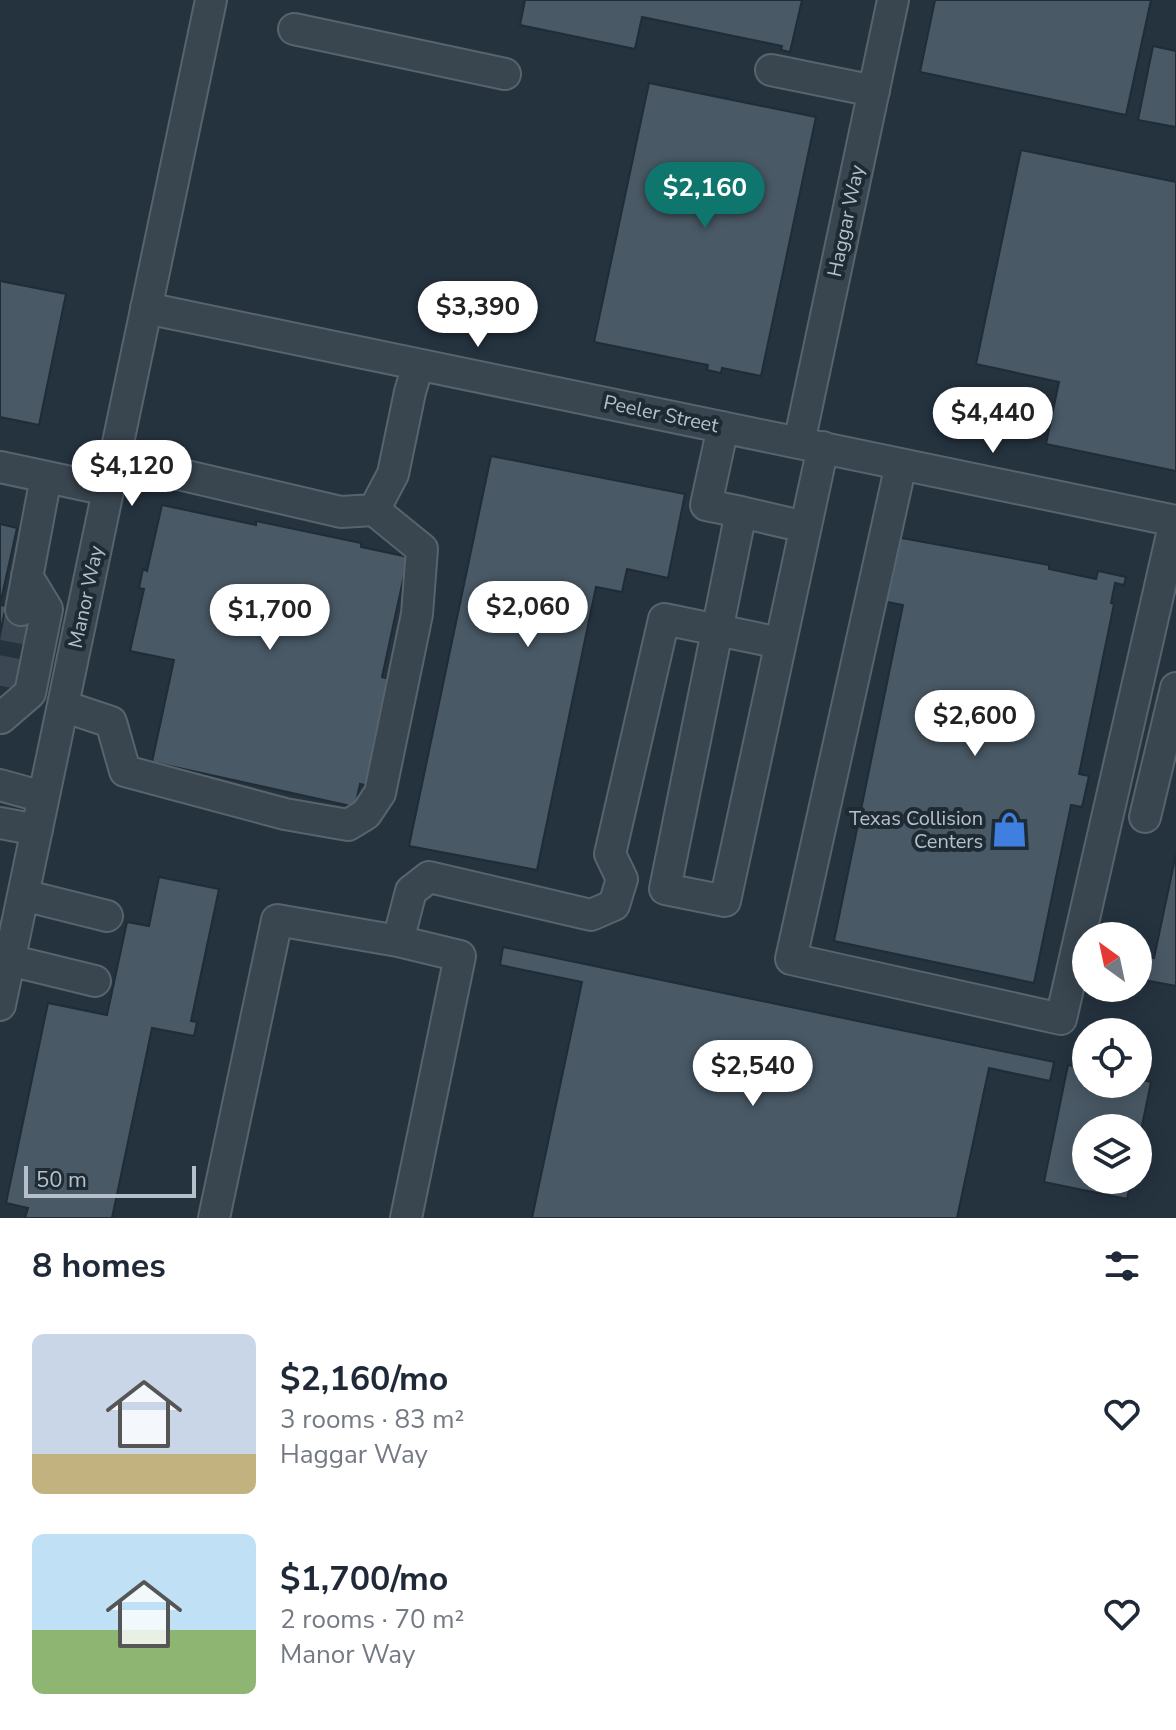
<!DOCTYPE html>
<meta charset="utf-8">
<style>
body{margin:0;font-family:"Nunito Sans",sans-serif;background:#f6f6f7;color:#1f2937;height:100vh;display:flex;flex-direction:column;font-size:30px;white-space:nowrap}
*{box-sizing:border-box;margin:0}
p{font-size:26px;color:#747a83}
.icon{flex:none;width:44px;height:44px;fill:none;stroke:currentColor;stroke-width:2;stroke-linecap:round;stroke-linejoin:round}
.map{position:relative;height:1218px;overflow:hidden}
.side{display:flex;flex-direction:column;background:#fff;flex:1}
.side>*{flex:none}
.needle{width:52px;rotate:327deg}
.controls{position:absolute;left:1072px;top:922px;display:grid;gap:16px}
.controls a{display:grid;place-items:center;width:80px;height:80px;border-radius:50%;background:#fff;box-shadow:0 4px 20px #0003;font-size:40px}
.scale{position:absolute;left:24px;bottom:20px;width:172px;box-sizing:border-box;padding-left:8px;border:4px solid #b5c0ca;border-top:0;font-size:22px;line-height:28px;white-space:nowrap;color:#b5c0ca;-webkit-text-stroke:6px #1e2a34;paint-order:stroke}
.price{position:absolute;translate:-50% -68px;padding:0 18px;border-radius:28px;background:#fff;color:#222;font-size:26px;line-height:52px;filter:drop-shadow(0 2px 4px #0008)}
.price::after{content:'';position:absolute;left:50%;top:48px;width:24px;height:18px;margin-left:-12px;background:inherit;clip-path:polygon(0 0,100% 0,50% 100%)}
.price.selected{background:#0f766e;color:#fff}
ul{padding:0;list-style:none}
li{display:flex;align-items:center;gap:24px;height:200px;padding:0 32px}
li span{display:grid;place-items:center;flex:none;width:224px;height:160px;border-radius:12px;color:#555}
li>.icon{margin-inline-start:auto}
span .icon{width:96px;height:96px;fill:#fffc;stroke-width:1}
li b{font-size:34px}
h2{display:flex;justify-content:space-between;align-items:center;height:96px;padding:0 32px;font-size:34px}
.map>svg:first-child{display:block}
.building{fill:#495965;stroke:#202c36;stroke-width:2}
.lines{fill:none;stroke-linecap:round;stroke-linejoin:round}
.minor-tunnel{stroke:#3b4854;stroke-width:30;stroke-dasharray:30 15;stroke-linecap:butt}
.minor-casing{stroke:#57636d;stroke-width:34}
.minor{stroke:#39454f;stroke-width:30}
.labels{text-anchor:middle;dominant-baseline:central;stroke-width:8;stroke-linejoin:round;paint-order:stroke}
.street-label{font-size:20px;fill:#b5c0ca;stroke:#1e2a34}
.poi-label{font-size:20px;fill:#b5c0ca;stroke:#1e2a34;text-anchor:end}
</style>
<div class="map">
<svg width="1176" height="1218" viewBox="0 0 1176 1218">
<rect width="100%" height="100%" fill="#25333f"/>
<path class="building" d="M 525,0 L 802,0 L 790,52 L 781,50 L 782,46 L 642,17 L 635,49 L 520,25 Z
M 935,0 L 1151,0 L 1126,115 L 920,72 Z
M 1153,46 L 1176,51 L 1176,127 L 1138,120 Z
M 649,83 L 816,117 L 761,376 L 722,368 L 721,373 L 707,370 L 708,365 L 594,342 Z
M 1021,150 L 1176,182 L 1176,471 L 1046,444 L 1059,382 L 976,364 Z
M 0,281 L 66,294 L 39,425 L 0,417 Z
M 491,456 L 685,494 L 668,578 L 627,569 L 622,592 L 596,587 L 537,870 L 409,846 Z
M 162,505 L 256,525 L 256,521 L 361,543 L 361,547 L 408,557 L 382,677 L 393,680 L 370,786 L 360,784 L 355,807 L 152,762 L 174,660 L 130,651 L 144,589 L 139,588 L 143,569 L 147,571 Z
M 0,524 L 17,528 L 0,605 L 6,606 L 0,633 Z
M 896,537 L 1049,565 L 1049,569 L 1096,579 L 1098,571 L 1126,577 L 1124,585 L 1115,583 L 1111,603 L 1114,604 L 1079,774 L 1089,776 L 1082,807 L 1071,805 L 1034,983 L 834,941 L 903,605 L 882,601 Z
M 1176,854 L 1176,986 L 1144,980 L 1148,957 L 1154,958 Z
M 159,877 L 219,889 L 191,1021 L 197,1022 L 194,1036 L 152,1028 L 112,1218 L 25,1218 L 28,1208 L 6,1203 L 48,1003 L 107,1015 L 127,922 L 149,926 Z
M 503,947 L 1054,1062 L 1050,1081 L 989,1068 L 957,1218 L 532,1218 L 582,982 L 500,965 Z
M 1068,1065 L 1086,1069 L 1086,1084 L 1138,1084 L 1138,1079 L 1151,1082 L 1138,1145 L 1138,1128 L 1086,1128 L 1086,1180 L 1131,1180 L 1127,1199 L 1044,1182 Z"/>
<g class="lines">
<path class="minor-tunnel" d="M 7,687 L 21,610"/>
<defs>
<path id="minor" d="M 294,29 L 505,74
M 771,70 L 874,91
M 146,308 L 1176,521
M 723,427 L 706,505 L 741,512 L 665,889 L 725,901 L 823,447
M 799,443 L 893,0
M 114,459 L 341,512 L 374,510 L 393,474 L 410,392 L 418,365
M 901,464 L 791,959 L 1061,1019 L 1175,521
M 0,467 L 108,490
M 741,512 L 805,527
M 21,610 L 46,477
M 63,706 L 111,722 L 125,771 L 285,814 L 348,825 L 366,814 L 380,793 L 417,614 L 422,549 L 374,510
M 1,718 L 30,693 L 47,609 L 27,576
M 0,785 L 43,797
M 1145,817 L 1176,688
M 0,823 L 37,830
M 23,895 L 107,916
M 9,960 L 95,981
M 0,1005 L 211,0
M 214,1218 L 277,920 L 398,941
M 406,1218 L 460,956 L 398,941 L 411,891 L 429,877 L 591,915 L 614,905 L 622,879 L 610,854 L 664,619 L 780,643"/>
</defs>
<use href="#minor" class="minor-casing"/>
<use href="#minor" class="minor"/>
</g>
<defs>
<symbol id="shop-bare" viewBox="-9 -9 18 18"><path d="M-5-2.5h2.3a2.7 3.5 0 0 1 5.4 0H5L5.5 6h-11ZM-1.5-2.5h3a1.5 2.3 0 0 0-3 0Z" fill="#3f7fe0" stroke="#1e2a34" stroke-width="2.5" paint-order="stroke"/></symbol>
</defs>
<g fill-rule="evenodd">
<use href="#shop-bare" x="984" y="804" width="51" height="51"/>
</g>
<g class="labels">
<g class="street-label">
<text transform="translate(846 221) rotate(-78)">Haggar Way</text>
<text transform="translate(661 414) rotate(12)">Peeler Street</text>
<text transform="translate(86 597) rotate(-78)">Manor Way</text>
</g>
<g class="poi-label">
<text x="983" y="818">Texas Collision<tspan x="983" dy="23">Centers</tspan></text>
</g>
</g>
</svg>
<div class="controls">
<a><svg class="needle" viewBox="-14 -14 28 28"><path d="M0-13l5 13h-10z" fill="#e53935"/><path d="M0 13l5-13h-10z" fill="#747a83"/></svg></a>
<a><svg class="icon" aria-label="locate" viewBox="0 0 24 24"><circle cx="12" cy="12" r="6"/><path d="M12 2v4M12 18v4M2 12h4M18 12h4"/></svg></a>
<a><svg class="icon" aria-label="layers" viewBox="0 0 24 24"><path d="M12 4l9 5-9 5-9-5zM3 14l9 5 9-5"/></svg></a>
</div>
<div class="scale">50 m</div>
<b class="price selected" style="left:705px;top:230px">$2,160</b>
<b class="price" style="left:478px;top:349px">$3,390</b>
<b class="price" style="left:993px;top:455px">$4,440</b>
<b class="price" style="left:132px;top:508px">$4,120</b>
<b class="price" style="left:528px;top:649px">$2,060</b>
<b class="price" style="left:270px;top:652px">$1,700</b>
<b class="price" style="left:975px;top:758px">$2,600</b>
<b class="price" style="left:753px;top:1108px">$2,540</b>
</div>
<section class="side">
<h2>8 homes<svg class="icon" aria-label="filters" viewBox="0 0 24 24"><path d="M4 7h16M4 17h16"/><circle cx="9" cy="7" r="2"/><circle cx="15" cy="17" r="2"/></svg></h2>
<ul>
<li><span style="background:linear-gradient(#c9d6e8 75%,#c2b280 0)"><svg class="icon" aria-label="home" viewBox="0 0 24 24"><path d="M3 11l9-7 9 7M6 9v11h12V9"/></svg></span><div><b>$2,160/mo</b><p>3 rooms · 83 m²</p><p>Haggar Way</p></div><svg class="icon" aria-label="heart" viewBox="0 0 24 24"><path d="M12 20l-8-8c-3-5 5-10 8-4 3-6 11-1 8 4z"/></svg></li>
<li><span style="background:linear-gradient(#bfe0f5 60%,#8fb573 0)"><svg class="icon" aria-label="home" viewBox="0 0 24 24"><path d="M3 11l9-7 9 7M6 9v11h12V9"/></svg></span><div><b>$1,700/mo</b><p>2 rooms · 70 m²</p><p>Manor Way</p></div><svg class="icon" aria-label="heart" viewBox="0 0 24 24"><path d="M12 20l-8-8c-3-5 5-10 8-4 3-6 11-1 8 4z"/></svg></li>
</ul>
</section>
